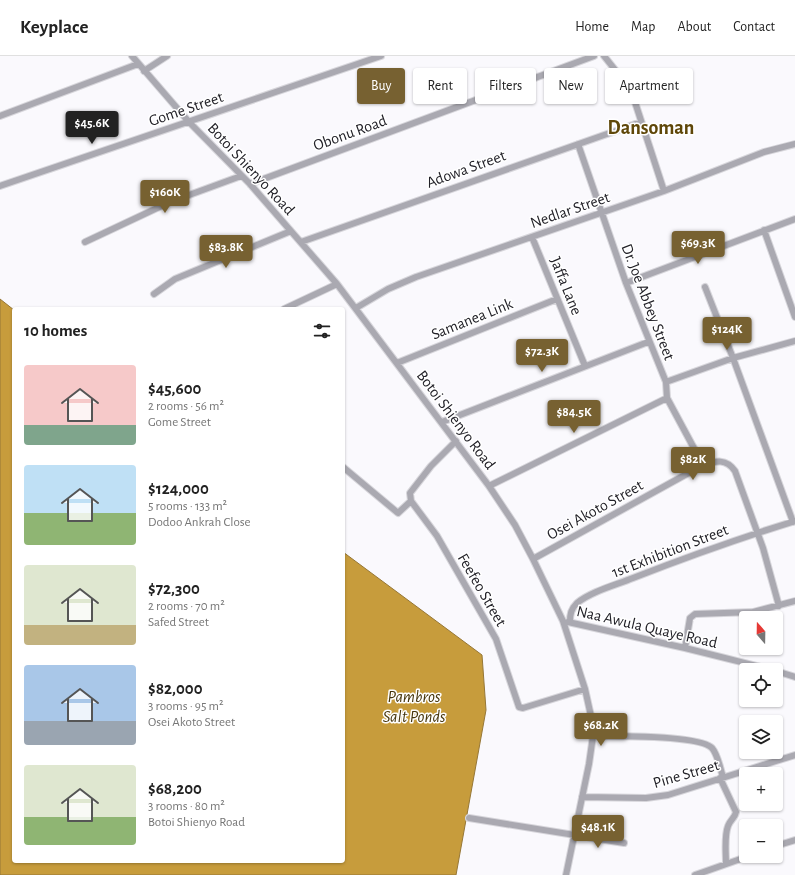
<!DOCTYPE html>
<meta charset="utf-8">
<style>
body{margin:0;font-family:"Alegreya Sans",sans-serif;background:#f6f6f6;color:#222;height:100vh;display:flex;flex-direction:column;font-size:15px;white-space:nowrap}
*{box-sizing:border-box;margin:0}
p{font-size:13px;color:#767676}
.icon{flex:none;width:22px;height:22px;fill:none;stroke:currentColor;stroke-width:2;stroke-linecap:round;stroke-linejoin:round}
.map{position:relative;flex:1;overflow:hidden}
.panel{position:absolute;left:12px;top:251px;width:333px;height:556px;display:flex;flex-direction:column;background:#fff;border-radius:4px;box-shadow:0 1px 3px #0004}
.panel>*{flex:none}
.top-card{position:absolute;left:357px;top:12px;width:378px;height:36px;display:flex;gap:8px}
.needle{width:26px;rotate:340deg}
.buttons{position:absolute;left:739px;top:555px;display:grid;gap:8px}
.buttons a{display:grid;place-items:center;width:44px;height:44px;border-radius:4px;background:#fff;box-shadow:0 1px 3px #0004;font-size:20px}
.price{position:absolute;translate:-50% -34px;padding:0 9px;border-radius:4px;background:#776131;color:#fff;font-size:13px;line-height:26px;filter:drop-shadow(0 1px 2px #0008)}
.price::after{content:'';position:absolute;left:50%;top:24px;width:12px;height:9px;margin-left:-6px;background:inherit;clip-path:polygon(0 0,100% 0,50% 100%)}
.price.selected{background:#222;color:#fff}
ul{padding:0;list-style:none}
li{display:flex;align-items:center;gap:12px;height:100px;padding:0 12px}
li span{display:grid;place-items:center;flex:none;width:112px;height:80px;border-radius:4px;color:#555}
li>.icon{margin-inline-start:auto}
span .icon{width:48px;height:48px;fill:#fffc;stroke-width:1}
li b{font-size:17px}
h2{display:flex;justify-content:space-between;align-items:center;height:48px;padding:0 12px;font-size:17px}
.chip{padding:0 14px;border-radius:4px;background:#fff;box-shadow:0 1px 3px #0004;font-size:14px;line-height:36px}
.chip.selected{background:#776131;color:#fff}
header{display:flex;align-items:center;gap:24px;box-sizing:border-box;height:56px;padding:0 20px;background:#fff;border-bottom:1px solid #e0e0e0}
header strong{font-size:19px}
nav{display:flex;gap:22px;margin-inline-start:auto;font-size:14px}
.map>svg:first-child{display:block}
.water{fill:#c79c3c;stroke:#967736}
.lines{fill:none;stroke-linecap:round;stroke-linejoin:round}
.minor-casing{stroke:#d7d6db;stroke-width:8}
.minor{stroke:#aaa9b1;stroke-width:6}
.labels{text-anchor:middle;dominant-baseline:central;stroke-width:3;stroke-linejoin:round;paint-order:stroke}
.street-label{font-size:16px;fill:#222128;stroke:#fff}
.water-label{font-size:17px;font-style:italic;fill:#47360d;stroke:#fff}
.district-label{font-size:20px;font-weight:bold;fill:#5f4709;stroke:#fff}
</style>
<header>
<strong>Keyplace</strong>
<nav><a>Home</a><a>Map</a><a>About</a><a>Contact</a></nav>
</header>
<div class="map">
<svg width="795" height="819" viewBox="0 0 795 819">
<rect width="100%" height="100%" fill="#faf9fd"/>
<path class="water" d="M 0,243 L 14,254 L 14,805 L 343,805 L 343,496 L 482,599 L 486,654 L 456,819 L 0,819 Z"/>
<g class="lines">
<defs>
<path id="minor" d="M 132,0 L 189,66 L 250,128 L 337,228 L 489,430 L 515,469 L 533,503 L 563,565 L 585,633 L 591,660 L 593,680 L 589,708 L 566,819
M 604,0 L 624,25 L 633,40 L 664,135
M 144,15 L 167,0
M 0,60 L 138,8
M 578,88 L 626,227 L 666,326 L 667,342 L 703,409
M 250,128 L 594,0
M 0,130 L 381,0
M 764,174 L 795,261
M 532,181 L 585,310
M 85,186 L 170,146 L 241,120
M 301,186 L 641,66
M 626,227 L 795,163
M 705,231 L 733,302 L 793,466
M 154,238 L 175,223 L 291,175
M 356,252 L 388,233 L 416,221 L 664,135 L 764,96 L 795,88
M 284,253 L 337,228
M 397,307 L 557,243
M 666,326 L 733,302 L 795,285
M 442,366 L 648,286
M 456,385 L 431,410 L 410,437 L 411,445 L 437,480 L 496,583 L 519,651 L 523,652 L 585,633
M 343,411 L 398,457 L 411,445
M 489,430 L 667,342
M 533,503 L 703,409 C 716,405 726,402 735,415 L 763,492 L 779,550
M 568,566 L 685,592 L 773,614
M 570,566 C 570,558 571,553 577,547 C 592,535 616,529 633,522 C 687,501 740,482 795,465
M 685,592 L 690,562 L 695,558 L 753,556 L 795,545
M 776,615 L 795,621
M 593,680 C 612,680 700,679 712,692 C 718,699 720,712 723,721
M 720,722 L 736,756 C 735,762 730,764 728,770 C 724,781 726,796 726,808
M 582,741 L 646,742 L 668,739 L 795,699
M 469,762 L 624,787
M 776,790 L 795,784
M 695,819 L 749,800"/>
</defs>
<use href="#minor" class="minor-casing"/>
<use href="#minor" class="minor"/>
</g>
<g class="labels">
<g class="street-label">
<text transform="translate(186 53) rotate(-19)">Gome Street</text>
<text transform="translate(350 77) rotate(-20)">Obonu Road</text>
<text transform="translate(251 113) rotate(47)">Botoi Shienyo Road</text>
<text transform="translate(466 113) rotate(-20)">Adowa Street</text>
<text transform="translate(570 154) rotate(-19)">Nedlar Street</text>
<text transform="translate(566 230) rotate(68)">Jaffa Lane</text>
<text transform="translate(648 246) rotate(69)">Dr. Joe Abbey Street</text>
<text transform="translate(472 263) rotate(-22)">Samanea Link</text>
<text transform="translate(456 364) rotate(53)">Botoi Shienyo Road</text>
<text transform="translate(595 454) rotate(-29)">Osei Akoto Street</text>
<text transform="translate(670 495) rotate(-21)">1st Exhibition Street</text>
<text transform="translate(482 534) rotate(60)">Feefeo Street</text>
<text transform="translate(647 571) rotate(13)">Naa Awula Quaye Road</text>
<text transform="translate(686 718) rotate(-16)">Pine Street</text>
</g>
<g class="water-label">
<text x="414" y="640">Pambros<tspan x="414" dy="20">Salt Ponds</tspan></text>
</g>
<g class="district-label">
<text x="651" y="72">Dansoman</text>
</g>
</g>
</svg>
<div class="buttons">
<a><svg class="needle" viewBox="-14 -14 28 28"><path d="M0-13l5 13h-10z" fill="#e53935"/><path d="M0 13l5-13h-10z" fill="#767676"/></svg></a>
<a><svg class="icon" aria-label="locate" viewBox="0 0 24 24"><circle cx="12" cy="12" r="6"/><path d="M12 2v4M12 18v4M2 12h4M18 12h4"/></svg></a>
<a><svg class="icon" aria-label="layers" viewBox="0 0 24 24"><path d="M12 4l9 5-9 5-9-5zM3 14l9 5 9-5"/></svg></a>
<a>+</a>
<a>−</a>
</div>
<b class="price selected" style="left:92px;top:89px">$45.6K</b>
<b class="price" style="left:165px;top:158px">$160K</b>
<b class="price" style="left:698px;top:209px">$69.3K</b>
<b class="price" style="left:226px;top:213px">$83.8K</b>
<b class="price" style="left:727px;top:295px">$124K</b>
<b class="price" style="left:542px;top:317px">$72.3K</b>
<b class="price" style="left:574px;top:378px">$84.5K</b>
<b class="price" style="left:693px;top:425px">$82K</b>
<b class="price" style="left:601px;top:691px">$68.2K</b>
<b class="price" style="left:598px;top:793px">$48.1K</b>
<div class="top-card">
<a class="chip selected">Buy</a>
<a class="chip">Rent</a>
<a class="chip">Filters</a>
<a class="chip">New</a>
<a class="chip">Apartment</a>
</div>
<section class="panel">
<h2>10 homes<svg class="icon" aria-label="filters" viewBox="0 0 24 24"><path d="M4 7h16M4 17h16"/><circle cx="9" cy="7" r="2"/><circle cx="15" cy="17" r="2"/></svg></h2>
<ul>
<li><span style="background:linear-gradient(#f6c9c9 75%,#7fa58c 0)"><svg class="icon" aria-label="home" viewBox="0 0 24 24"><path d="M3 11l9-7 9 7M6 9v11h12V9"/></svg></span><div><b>$45,600</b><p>2 rooms · 56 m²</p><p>Gome Street</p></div></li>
<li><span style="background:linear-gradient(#bfe0f5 60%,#8fb573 0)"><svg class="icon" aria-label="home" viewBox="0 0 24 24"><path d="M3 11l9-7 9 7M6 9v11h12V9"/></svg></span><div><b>$124,000</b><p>5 rooms · 133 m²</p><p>Dodoo Ankrah Close</p></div></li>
<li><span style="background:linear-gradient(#dfe7d0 75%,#c2b280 0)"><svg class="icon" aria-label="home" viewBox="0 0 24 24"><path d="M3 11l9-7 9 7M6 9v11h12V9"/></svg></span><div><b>$72,300</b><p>2 rooms · 70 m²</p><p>Safed Street</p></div></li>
<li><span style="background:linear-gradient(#a9c7e8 70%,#9aa5b1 0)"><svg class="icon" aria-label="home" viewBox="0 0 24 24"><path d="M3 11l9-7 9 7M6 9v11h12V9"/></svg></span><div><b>$82,000</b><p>3 rooms · 95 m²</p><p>Osei Akoto Street</p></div></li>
<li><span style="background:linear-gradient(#dfe7d0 65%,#8fb573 0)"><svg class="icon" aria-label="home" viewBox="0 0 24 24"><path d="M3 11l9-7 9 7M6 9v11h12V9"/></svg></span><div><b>$68,200</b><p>3 rooms · 80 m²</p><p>Botoi Shienyo Road</p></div></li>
</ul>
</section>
</div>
